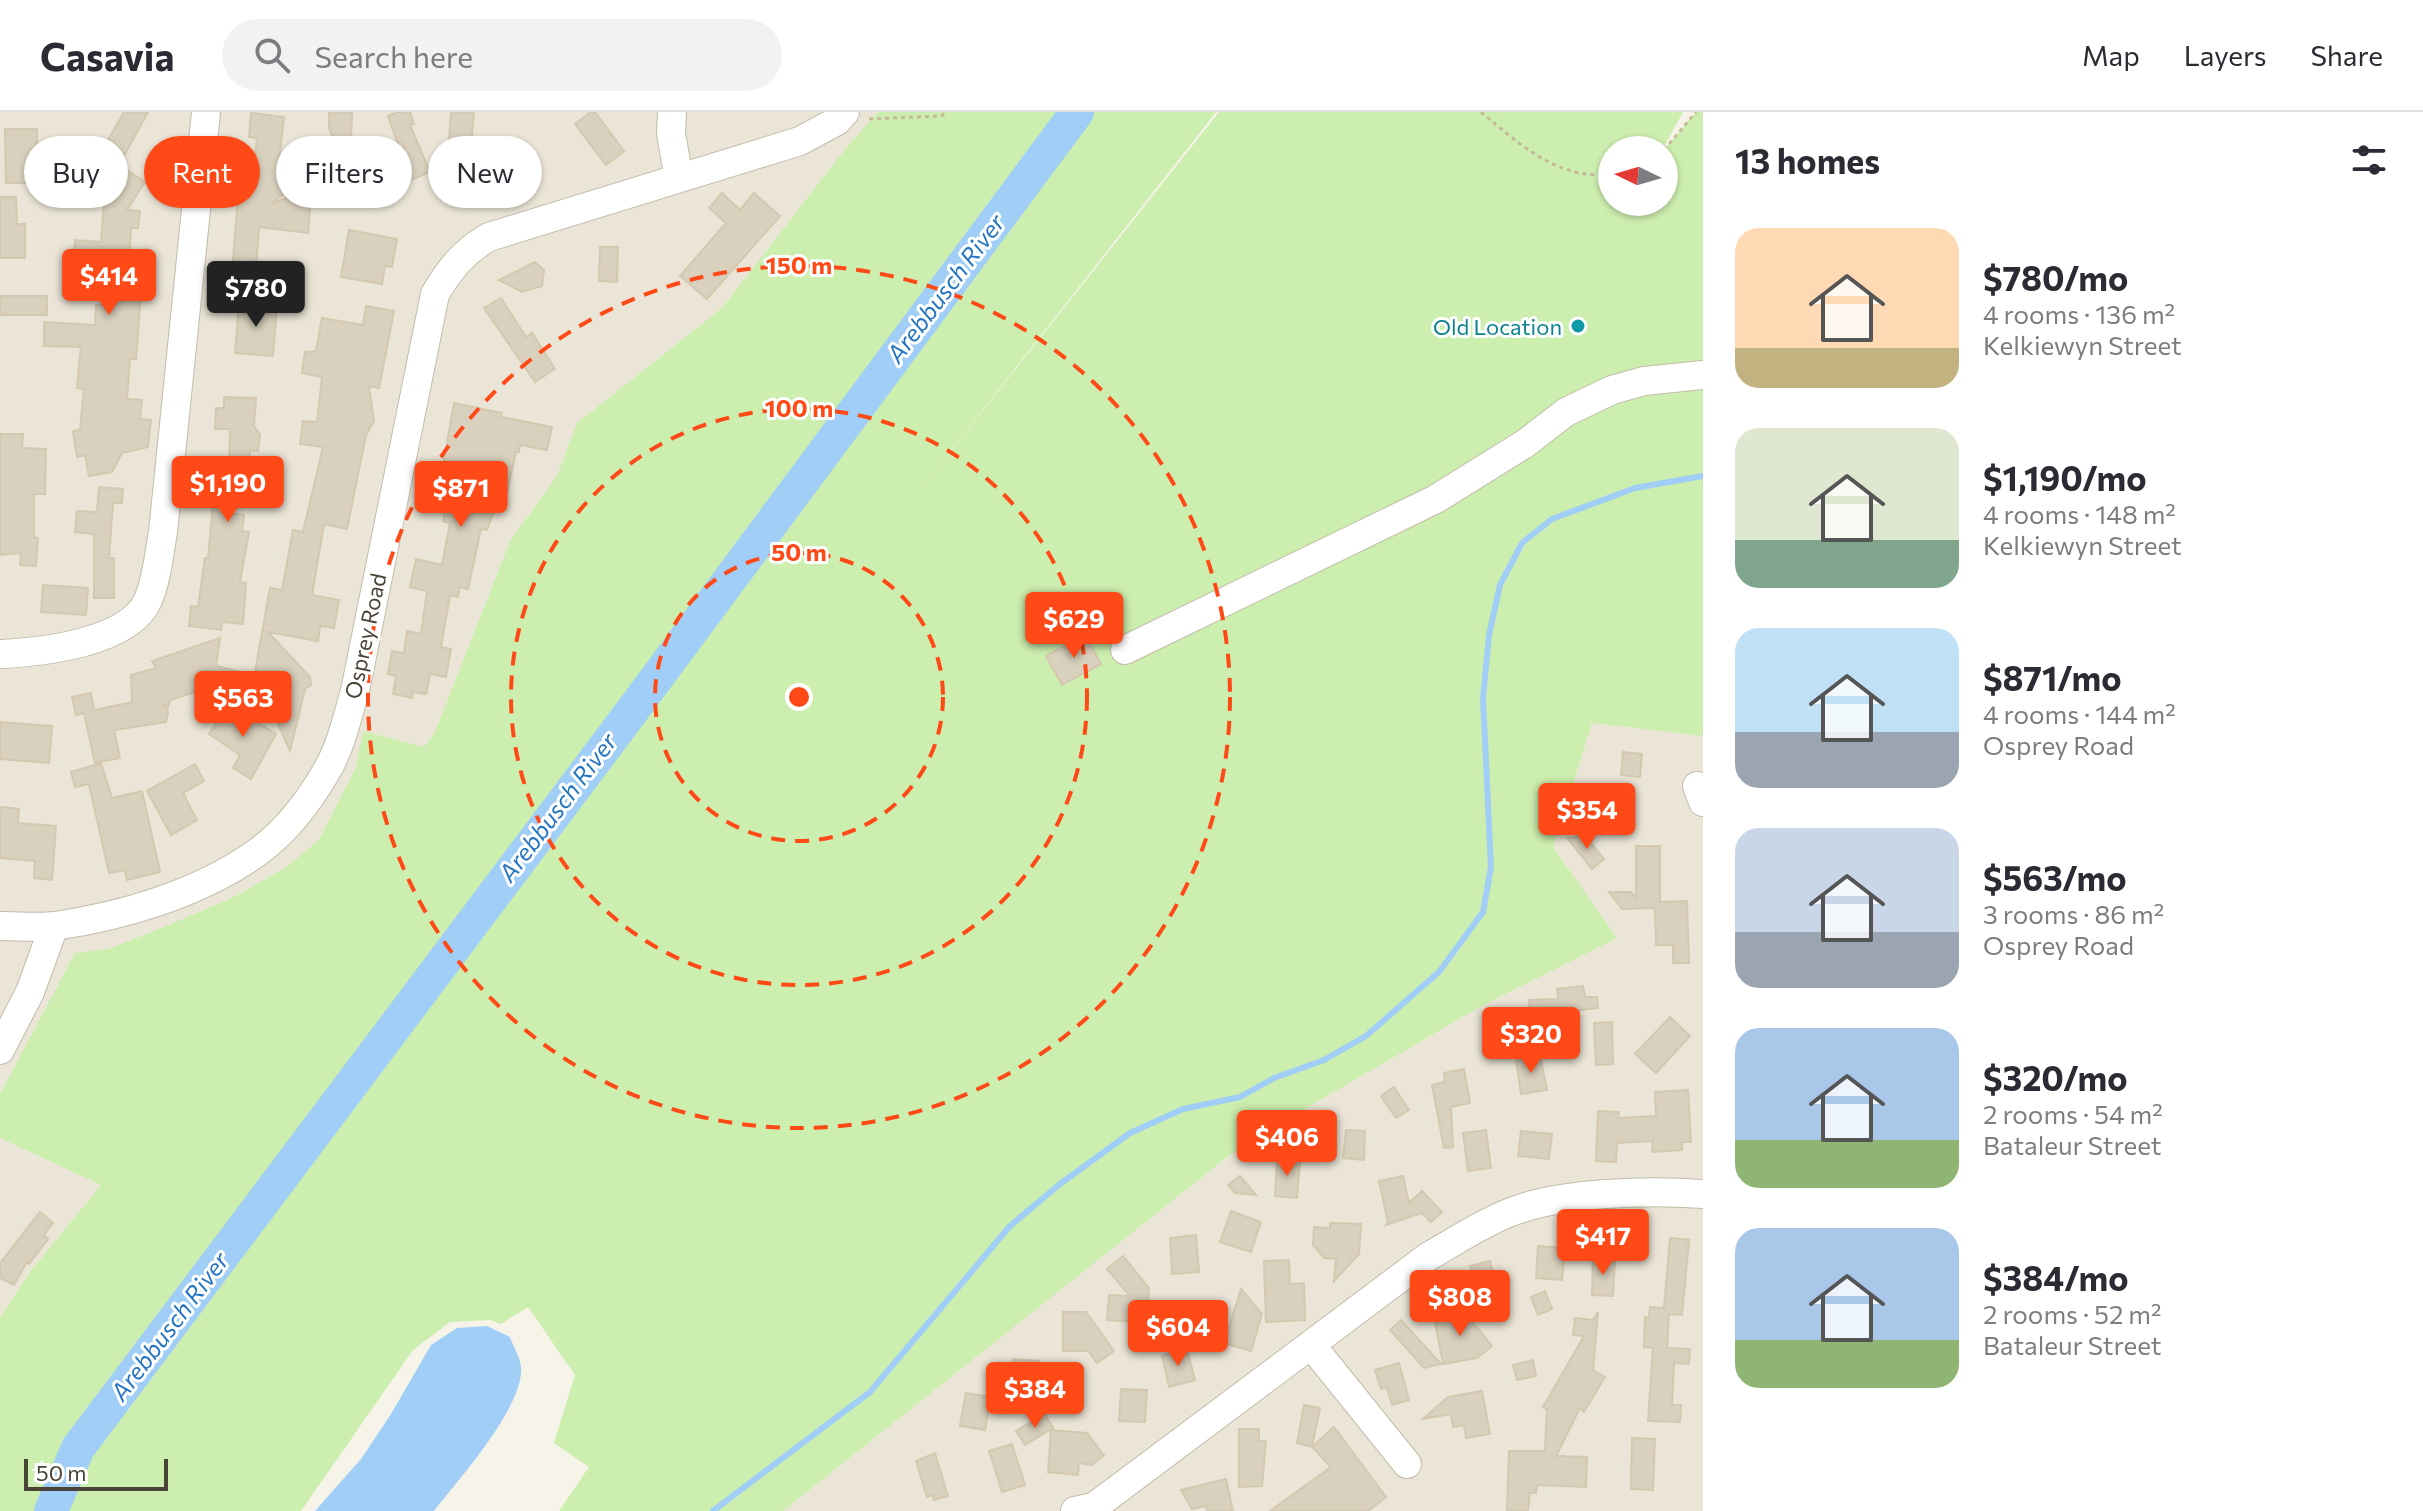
<!DOCTYPE html>
<meta charset="utf-8">
<style>
body{margin:0;font-family:Commissioner,sans-serif;background:#f2f2f3;color:#2b2b33;height:100vh;display:flex;flex-direction:column;font-size:30px;white-space:nowrap}
*{box-sizing:border-box;margin:0}
p{font-size:26px;color:#7c7c81}
.icon{flex:none;width:44px;height:44px;fill:none;stroke:currentColor;stroke-width:2;stroke-linecap:round;stroke-linejoin:round}
.map{position:relative;flex:1;overflow:hidden}
.sheet{display:flex;flex-direction:column;background:#fff;width:720px}
.sheet>*{flex:none}
.top-card{position:absolute;left:24px;top:24px;width:760px;height:72px;display:flex;gap:16px}
.needle{width:52px;rotate:275deg}
.controls{position:absolute;left:1598px;top:24px;display:grid;gap:16px}
.controls a{display:grid;place-items:center;width:80px;height:80px;border-radius:50%;background:#fff;box-shadow:0 2px 6px #0004;font-size:40px}
.scale{position:absolute;left:24px;bottom:20px;width:144px;box-sizing:border-box;padding-left:8px;border:4px solid #4a4436;border-top:0;font-size:22px;line-height:28px;white-space:nowrap;color:#4a4436;-webkit-text-stroke:6px #fff;paint-order:stroke}
.price{position:absolute;translate:-50% -68px;padding:0 18px;border-radius:8px;background:#ff4916;color:#fff;font-size:26px;line-height:52px;filter:drop-shadow(0 2px 4px #0008)}
.price::after{content:'';position:absolute;left:50%;top:48px;width:24px;height:18px;margin-left:-12px;background:inherit;clip-path:polygon(0 0,100% 0,50% 100%)}
.price.current{background:#222;color:#fff}
ul{padding:0;list-style:none}
li{display:flex;align-items:center;gap:24px;height:200px;padding:0 32px}
li span{display:grid;place-items:center;flex:none;width:224px;height:160px;border-radius:24px;color:#555}
li>.icon{margin-inline-start:auto}
span .icon{width:96px;height:96px;fill:#fffc;stroke-width:1}
li b{font-size:34px}
h2{display:flex;justify-content:space-between;align-items:center;height:96px;padding:0 32px;font-size:34px}
.chip{padding:0 28px;border-radius:36px;background:#fff;box-shadow:0 2px 6px #0004;font-size:28px;line-height:72px}
.chip.current{background:#ff4916;color:#fff}
header{display:flex;align-items:center;gap:48px;box-sizing:border-box;height:112px;padding:0 40px;background:#fff;border-bottom:2px solid #e1e1e2}
header strong{font-size:38px}
nav{display:flex;gap:44px;margin-inline-start:auto;font-size:28px}
.search{width:560px;height:72px;background:#f2f2f3;display:flex;align-items:center;gap:20px;box-sizing:border-box;padding:0 28px;border-radius:44px;color:#7c7c81;font-size:30px}
main{display:flex;flex:1;min-height:0}
.map>svg:first-child{display:block}
.residential{fill:#eae5d6}
.green{fill:#cceeae}
.water{fill:#a0cef7}
.lines{fill:none;stroke-linecap:round;stroke-linejoin:round}
.stream{stroke:#a0cef7;stroke-width:6}
.river{stroke:#a0cef7;stroke-width:34}
.building{fill:#d9d0bd;stroke:#d4c8af;stroke-width:2}
.minor-casing{stroke:#c2bcaa;stroke-width:30}
.path{stroke:#c6b99a;stroke-width:3;stroke-dasharray:4 4;stroke-linecap:butt}
.minor{stroke:#fff;stroke-width:28}
.ring{fill:none;stroke:#ff4916;stroke-width:4;stroke-dasharray:14 10}
.culture-dot{fill:#0f9aa8;stroke:#fff;stroke-width:3}
.labels{text-anchor:middle;dominant-baseline:central;stroke-width:6;stroke-linejoin:round;paint-order:stroke}
.culture-label{font-size:22px;fill:#0d838f;stroke:#fff;text-anchor:end}
.street-label{font-size:22px;fill:#4a4436;stroke:#fff}
.water-label{font-size:24px;font-style:italic;fill:#2374c2;stroke:#fff}
.centre{fill:#ff4916;stroke:#fff;stroke-width:4}
.ring-label{font-size:24px;text-anchor:middle;font-weight:bold;fill:#ff4916;stroke:#fff;stroke-width:6;stroke-linejoin:round;paint-order:stroke}
</style>
<header>
<strong>Casavia</strong>
<div class="search"><svg class="icon" aria-label="search" viewBox="0 0 24 24"><circle cx="10" cy="10" r="6"/><path d="M15 15l6 6"/></svg>Search here</div>
<nav><a>Map</a><a>Layers</a><a>Share</a></nav>
</header>
<main>
<div class="map">
<svg width="1703" height="1399" viewBox="0 0 1703 1399">
<rect width="100%" height="100%" fill="#f6f3e9"/>
<path class="residential" d="M 0,0 L 878,0 L 845,37 L 722,196 L 577,311 L 557,364 L 510,429 L 435,620 L 424,635 L 364,620 L 356,655 L 319,729 L 286,755 L 230,787 L 166,814 L 108,837 L 75,841 L 0,982 Z
M 1592,611 L 1703,624 L 1703,1399 L 783,1399 L 1241,1034 L 1480,895 L 1616,826 L 1553,735 Z
M 0,1026 L 101,1073 L 29,1161 L 0,1206 Z"/>
<path class="green" d="M 878,0 L 1216,0 L 901,402 L 1219,0 L 1683,0 L 1662,38 L 1612,38 L 1612,90 L 1664,90 L 1664,38 L 1696,0 L 1703,0 L 1703,624 L 1592,611 L 1553,735 L 1617,826 L 1480,895 L 1241,1034 L 783,1399 L 559,1399 L 589,1355 L 554,1331 L 575,1263 L 528,1195 L 501,1212 L 490,1208 L 450,1210 L 413,1238 L 301,1399 L 0,1399 L 0,1206 L 29,1161 L 101,1073 L 0,1026 L 0,982 L 75,841 L 108,837 L 166,814 L 230,787 L 286,755 L 319,728 L 356,655 L 363,619 L 424,635 L 435,620 L 510,429 L 557,364 L 577,311 L 722,196 L 845,37 Z"/>
<path class="water" d="M 487,1214 L 510,1225 C 513,1234 520,1245 521,1255 C 524,1295 459,1367 434,1399 L 315,1399 L 361,1347 L 391,1302 L 431,1233 L 457,1216 Z"/>
<g class="lines">
<path class="stream" d="M 713,1399 L 870,1280 L 1010,1114 L 1060,1072 L 1130,1021 L 1183,997 L 1240,985 L 1274,966 L 1324,948 L 1366,924 L 1439,860 L 1483,800 L 1491,755 L 1483,586 L 1489,523 L 1500,473 L 1522,431 L 1552,407 L 1635,376 L 1703,364"/>
<path class="river" d="M 51,1399 L 78,1336 L 638,591 L 1077,0"/>
</g>
<path class="building" d="M 124,0 L 148,0 L 119,53 L 145,70 L 127,98 L 140,99 L 138,116 L 131,116 L 127,181 L 141,182 L 136,247 L 130,247 L 127,287 L 142,288 L 140,307 L 151,308 L 148,335 L 122,341 L 112,360 L 89,364 L 85,343 L 77,345 L 73,319 L 80,318 L 84,277 L 77,276 L 81,235 L 44,234 L 44,210 L 95,213 L 96,193 L 104,193 L 106,161 L 73,159 L 75,128 L 101,130 L 105,76 L 86,66 Z
M 329,0 L 352,0 L 351,26 L 337,37 L 329,16 Z
M 398,0 L 410,0 L 414,12 L 410,13 L 430,60 L 397,74 L 392,68 L 356,82 L 347,60 L 405,35 L 399,35 L 388,4 Z
M 451,0 L 474,0 L 469,57 L 447,55 Z
M 591,0 L 595,0 L 624,39 L 606,53 L 575,12 Z
M 251,1 L 284,5 L 279,49 L 320,52 L 271,92 L 312,75 L 308,121 L 259,115 L 256,160 L 251,160 L 252,188 L 236,189 L 235,159 L 232,159 L 238,86 L 250,86 L 257,26 L 249,25 Z
M 5,17 L 37,17 L 38,71 L 6,71 Z
M 722,81 L 740,98 L 754,81 L 780,104 L 707,187 L 680,164 L 726,111 L 709,96 Z
M 0,85 L 16,85 L 17,112 L 25,112 L 25,146 L 0,146 Z
M 349,118 L 397,127 L 392,155 L 385,154 L 382,172 L 341,165 Z
M 600,135 L 618,135 L 617,170 L 599,169 Z
M 535,150 L 544,158 L 542,174 L 522,180 L 499,168 Z
M 0,184 L 47,184 L 47,203 L 0,203 Z
M 501,186 L 526,225 L 532,221 L 555,257 L 535,270 L 484,196 Z
M 239,190 L 277,193 L 273,244 L 235,241 Z
M 366,194 L 394,199 L 379,276 L 369,274 L 374,309 L 366,323 L 347,417 L 324,412 L 312,483 L 339,488 L 334,516 L 320,514 L 318,529 L 268,520 L 310,565 L 311,573 L 305,577 L 290,639 L 255,560 L 270,476 L 282,478 L 293,418 L 303,420 L 323,335 L 300,332 L 303,309 L 317,310 L 322,265 L 302,261 L 305,240 L 316,239 L 322,206 L 363,213 Z
M 224,285 L 256,286 L 254,314 L 260,323 L 258,339 L 250,338 L 248,369 L 232,368 L 229,401 L 244,403 L 242,419 L 249,420 L 240,470 L 246,471 L 243,512 L 222,510 L 221,518 L 189,514 L 191,494 L 198,495 L 205,446 L 208,446 L 216,359 L 229,360 L 230,317 L 215,317 L 216,296 L 224,296 Z
M 454,291 L 502,301 L 501,305 L 552,315 L 547,338 L 520,333 L 519,340 L 516,340 L 505,390 L 498,388 L 487,418 L 481,417 L 468,477 L 460,475 L 458,485 L 450,483 L 441,535 L 451,537 L 446,565 L 430,562 L 426,582 L 413,580 L 412,586 L 393,582 L 396,564 L 388,562 L 392,539 L 404,541 L 407,519 L 421,522 L 427,479 L 410,475 L 416,447 L 442,453 L 450,411 L 443,409 L 448,385 L 439,383 L 439,376 Z
M 0,322 L 23,322 L 22,336 L 46,337 L 45,382 L 34,382 L 34,425 L 38,426 L 36,454 L 20,453 L 21,441 L 0,443 Z
M 99,375 L 123,377 L 122,391 L 113,391 L 109,446 L 114,446 L 114,486 L 94,486 L 94,422 L 75,420 L 77,399 L 97,400 Z
M 43,473 L 88,476 L 86,503 L 41,500 Z
M 1085,523 L 1101,552 L 1062,573 L 1046,544 Z
M 220,526 L 216,554 L 250,562 L 170,588 L 168,595 L 163,591 L 168,600 L 166,610 L 114,618 L 120,646 L 95,651 L 84,601 L 76,603 L 72,585 L 91,581 L 94,598 L 132,590 L 131,563 L 156,556 L 152,549 Z
M 229,592 L 276,622 L 251,667 L 233,656 L 240,643 L 209,622 Z
M 0,610 L 52,614 L 49,651 L 0,647 Z
M 1623,640 L 1642,642 L 1640,665 L 1621,663 Z
M 101,651 L 112,686 L 142,679 L 160,760 L 127,768 L 125,758 L 109,761 L 89,672 L 75,675 L 71,660 Z
M 195,652 L 204,669 L 183,681 L 197,708 L 171,723 L 147,679 Z
M 1591,677 L 1622,680 L 1618,716 L 1588,712 Z
M 0,695 L 19,697 L 18,711 L 56,714 L 52,768 L 34,766 L 35,749 L 0,746 Z
M 1586,725 L 1604,747 L 1592,757 L 1567,726 Z
M 1636,734 L 1660,734 L 1660,790 L 1687,789 L 1689,851 L 1673,851 L 1673,833 L 1656,833 L 1655,796 L 1622,797 L 1609,780 L 1631,780 L 1636,785 Z
M 1583,874 L 1585,885 L 1597,885 L 1598,896 L 1530,904 L 1529,888 L 1558,887 L 1557,877 Z
M 1670,905 L 1690,924 L 1656,961 L 1635,942 Z
M 1612,910 L 1613,952 L 1596,953 L 1594,911 Z
M 1540,943 L 1547,978 L 1521,982 L 1516,947 Z
M 1464,957 L 1470,991 L 1451,995 L 1453,1035 L 1444,1036 L 1432,973 L 1445,970 L 1444,961 Z
M 1394,975 L 1409,998 L 1396,1006 L 1381,984 Z
M 1688,978 L 1691,1030 L 1682,1030 L 1682,1038 L 1652,1040 L 1653,1029 L 1617,1031 L 1616,1050 L 1596,1049 L 1598,999 L 1619,1000 L 1618,1006 L 1656,1004 L 1655,980 Z
M 1346,1018 L 1365,1019 L 1364,1048 L 1343,1046 Z
M 1486,1018 L 1491,1056 L 1468,1059 L 1463,1021 Z
M 1521,1019 L 1552,1022 L 1549,1047 L 1518,1044 Z
M 1277,1047 L 1300,1049 L 1297,1086 L 1275,1084 Z
M 1240,1064 L 1256,1083 L 1235,1081 L 1228,1073 Z
M 1403,1064 L 1409,1091 L 1422,1079 L 1442,1100 L 1431,1110 L 1422,1101 L 1386,1113 L 1388,1110 L 1379,1069 Z
M 1231,1099 L 1261,1110 L 1251,1140 L 1220,1130 Z
M 40,1100 L 53,1111 L 44,1123 L 48,1127 L 29,1152 L 27,1150 L 14,1173 L 0,1166 L 0,1151 Z
M 1330,1111 L 1361,1112 L 1359,1142 L 1334,1169 L 1336,1147 L 1324,1146 L 1313,1133 L 1314,1115 L 1330,1116 Z
M 1196,1123 L 1199,1160 L 1172,1162 L 1170,1126 Z
M 1670,1126 L 1689,1128 L 1682,1203 L 1669,1202 L 1667,1236 L 1690,1237 L 1689,1252 L 1674,1251 L 1672,1293 L 1681,1293 L 1680,1310 L 1648,1309 L 1653,1236 L 1644,1235 L 1645,1205 L 1649,1206 L 1650,1195 L 1664,1196 Z
M 1538,1134 L 1565,1136 L 1562,1168 L 1536,1166 Z
M 1123,1144 L 1149,1176 L 1147,1211 L 1107,1208 L 1109,1183 L 1130,1184 L 1107,1157 Z
M 1593,1146 L 1615,1147 L 1613,1184 L 1592,1183 Z
M 1289,1148 L 1290,1172 L 1304,1171 L 1305,1208 L 1266,1210 L 1264,1149 Z
M 1490,1149 L 1502,1199 L 1483,1203 L 1470,1154 Z
M 1241,1177 L 1262,1202 L 1251,1239 L 1224,1231 Z
M 1545,1179 L 1552,1197 L 1538,1203 L 1531,1185 Z
M 1464,1199 L 1492,1234 L 1477,1246 L 1443,1252 L 1434,1205 Z
M 1063,1200 L 1086,1200 L 1114,1239 L 1097,1251 L 1088,1239 L 1063,1239 Z
M 1598,1200 L 1593,1258 L 1605,1265 L 1584,1300 L 1580,1296 L 1556,1344 L 1587,1345 L 1586,1375 L 1537,1373 L 1536,1381 L 1530,1381 L 1528,1399 L 1507,1399 L 1509,1339 L 1545,1339 L 1547,1297 L 1543,1295 L 1584,1224 L 1573,1223 L 1575,1206 L 1593,1208 Z
M 1401,1208 L 1441,1252 L 1424,1256 L 1390,1218 Z
M 1187,1237 L 1195,1268 L 1169,1275 L 1162,1244 Z
M 1013,1247 L 1039,1249 L 1036,1284 L 1010,1282 Z
M 1533,1248 L 1536,1264 L 1517,1268 L 1513,1253 Z
M 1399,1251 L 1409,1288 L 1392,1293 L 1387,1275 L 1381,1277 L 1375,1258 Z
M 1121,1277 L 1147,1278 L 1145,1310 L 1119,1309 Z
M 1482,1279 L 1490,1322 L 1466,1326 L 1464,1313 L 1453,1315 L 1451,1302 L 1423,1307 L 1448,1285 Z
M 966,1281 L 991,1285 L 985,1318 L 960,1314 Z
M 1304,1293 L 1320,1296 L 1312,1335 L 1297,1331 Z
M 1045,1302 L 1053,1316 L 1025,1333 L 1016,1319 Z
M 1334,1315 L 1386,1385 L 1368,1399 L 1270,1399 L 1331,1355 L 1312,1335 Z
M 1239,1317 L 1259,1317 L 1259,1329 L 1266,1329 L 1262,1374 L 1239,1375 Z
M 1051,1318 L 1087,1321 L 1104,1343 L 1092,1353 L 1079,1351 L 1078,1363 L 1048,1360 Z
M 1632,1326 L 1655,1327 L 1653,1378 L 1631,1377 Z
M 1012,1332 L 1025,1373 L 1002,1380 L 989,1339 Z
M 935,1341 L 948,1384 L 934,1388 L 933,1383 L 927,1385 L 916,1349 Z
M 1226,1367 L 1233,1399 L 1207,1399 L 1206,1394 L 1192,1397 L 1181,1378 Z"/>
<g class="lines">
<defs>
<path id="minor" d="M 672,0 L 671,22 L 679,66
M 1125,538 L 1436,387 L 1526,331 L 1566,300 L 1612,278 L 1644,269 L 1703,263
M 0,542 C 42,540 129,531 148,488 C 157,467 159,442 163,420 L 206,0
M 1697,674 L 1703,690
M 0,814 C 18,814 37,816 55,814 C 123,804 198,782 255,742 C 285,721 308,691 326,660 C 341,635 347,606 355,579 L 435,182 C 449,158 464,139 489,125 L 800,29 L 837,9 L 845,0
M 0,938 L 30,880 L 54,814
M 1312,1234 L 1407,1352
M 1075,1399 L 1094,1395 L 1429,1144 C 1456,1129 1482,1111 1511,1100 C 1561,1080 1649,1078 1703,1082"/>
</defs>
<use href="#minor" class="minor-casing"/>
<path class="path" d="M 1481,0 C 1519,32 1559,69 1612,62
M 869,7 L 941,4 L 947,0
M 1664,38 L 1696,0"/>
<use href="#minor" class="minor"/>
</g>
<g class="ring">
<circle cx="799" cy="585" r="144"/>
<circle cx="799" cy="585" r="288"/>
<circle cx="799" cy="585" r="431"/>
</g>
<circle class="culture-dot" cx="1578" cy="214" r="8"/>
<g class="labels">
<g class="culture-label">
<text x="1562" y="214">Old Location</text>
</g>
<g class="street-label">
<text transform="translate(365 524) rotate(-78)">Osprey Road</text>
</g>
<g class="water-label">
<text transform="translate(945 176) rotate(-53)">Arebbusch River</text>
<text transform="translate(557 695) rotate(-53)">Arebbusch River</text>
<text transform="translate(169 1214) rotate(-53)">Arebbusch River</text>
</g>
</g>
<circle cx="799" cy="585" r="12" class="centre"/>
<g class="ring-label">
<text x="799" y="162">150 m</text>
<text x="799" y="305">100 m</text>
<text x="799" y="449">50 m</text>
</g>
</svg>
<div class="controls">
<a><svg class="needle" viewBox="-14 -14 28 28"><path d="M0-13l5 13h-10z" fill="#e53935"/><path d="M0 13l5-13h-10z" fill="#7c7c81"/></svg></a>
</div>
<div class="scale">50 m</div>
<b class="price" style="left:109px;top:205px">$414</b>
<b class="price current" style="left:256px;top:217px">$780</b>
<b class="price" style="left:228px;top:412px">$1,190</b>
<b class="price" style="left:461px;top:417px">$871</b>
<b class="price" style="left:1074px;top:548px">$629</b>
<b class="price" style="left:243px;top:627px">$563</b>
<b class="price" style="left:1587px;top:739px">$354</b>
<b class="price" style="left:1531px;top:963px">$320</b>
<b class="price" style="left:1287px;top:1066px">$406</b>
<b class="price" style="left:1603px;top:1165px">$417</b>
<b class="price" style="left:1460px;top:1226px">$808</b>
<b class="price" style="left:1178px;top:1256px">$604</b>
<b class="price" style="left:1035px;top:1318px">$384</b>
<div class="top-card">
<a class="chip">Buy</a>
<a class="chip current">Rent</a>
<a class="chip">Filters</a>
<a class="chip">New</a>
</div>
</div>
<section class="sheet">
<h2>13 homes<svg class="icon" aria-label="filters" viewBox="0 0 24 24"><path d="M4 7h16M4 17h16"/><circle cx="9" cy="7" r="2"/><circle cx="15" cy="17" r="2"/></svg></h2>
<ul>
<li><span style="background:linear-gradient(#ffd9b3 75%,#c2b280 0)"><svg class="icon" aria-label="home" viewBox="0 0 24 24"><path d="M3 11l9-7 9 7M6 9v11h12V9"/></svg></span><div><b>$780/mo</b><p>4 rooms · 136 m²</p><p>Kelkiewyn Street</p></div></li>
<li><span style="background:linear-gradient(#dfe7d0 70%,#7fa58c 0)"><svg class="icon" aria-label="home" viewBox="0 0 24 24"><path d="M3 11l9-7 9 7M6 9v11h12V9"/></svg></span><div><b>$1,190/mo</b><p>4 rooms · 148 m²</p><p>Kelkiewyn Street</p></div></li>
<li><span style="background:linear-gradient(#bfe0f5 65%,#9aa5b1 0)"><svg class="icon" aria-label="home" viewBox="0 0 24 24"><path d="M3 11l9-7 9 7M6 9v11h12V9"/></svg></span><div><b>$871/mo</b><p>4 rooms · 144 m²</p><p>Osprey Road</p></div></li>
<li><span style="background:linear-gradient(#c9d6e8 65%,#9aa5b1 0)"><svg class="icon" aria-label="home" viewBox="0 0 24 24"><path d="M3 11l9-7 9 7M6 9v11h12V9"/></svg></span><div><b>$563/mo</b><p>3 rooms · 86 m²</p><p>Osprey Road</p></div></li>
<li><span style="background:linear-gradient(#a9c7e8 70%,#8fb573 0)"><svg class="icon" aria-label="home" viewBox="0 0 24 24"><path d="M3 11l9-7 9 7M6 9v11h12V9"/></svg></span><div><b>$320/mo</b><p>2 rooms · 54 m²</p><p>Bataleur Street</p></div></li>
<li><span style="background:linear-gradient(#a9c7e8 70%,#8fb573 0)"><svg class="icon" aria-label="home" viewBox="0 0 24 24"><path d="M3 11l9-7 9 7M6 9v11h12V9"/></svg></span><div><b>$384/mo</b><p>2 rooms · 52 m²</p><p>Bataleur Street</p></div></li>
</ul>
</section>
</main>
